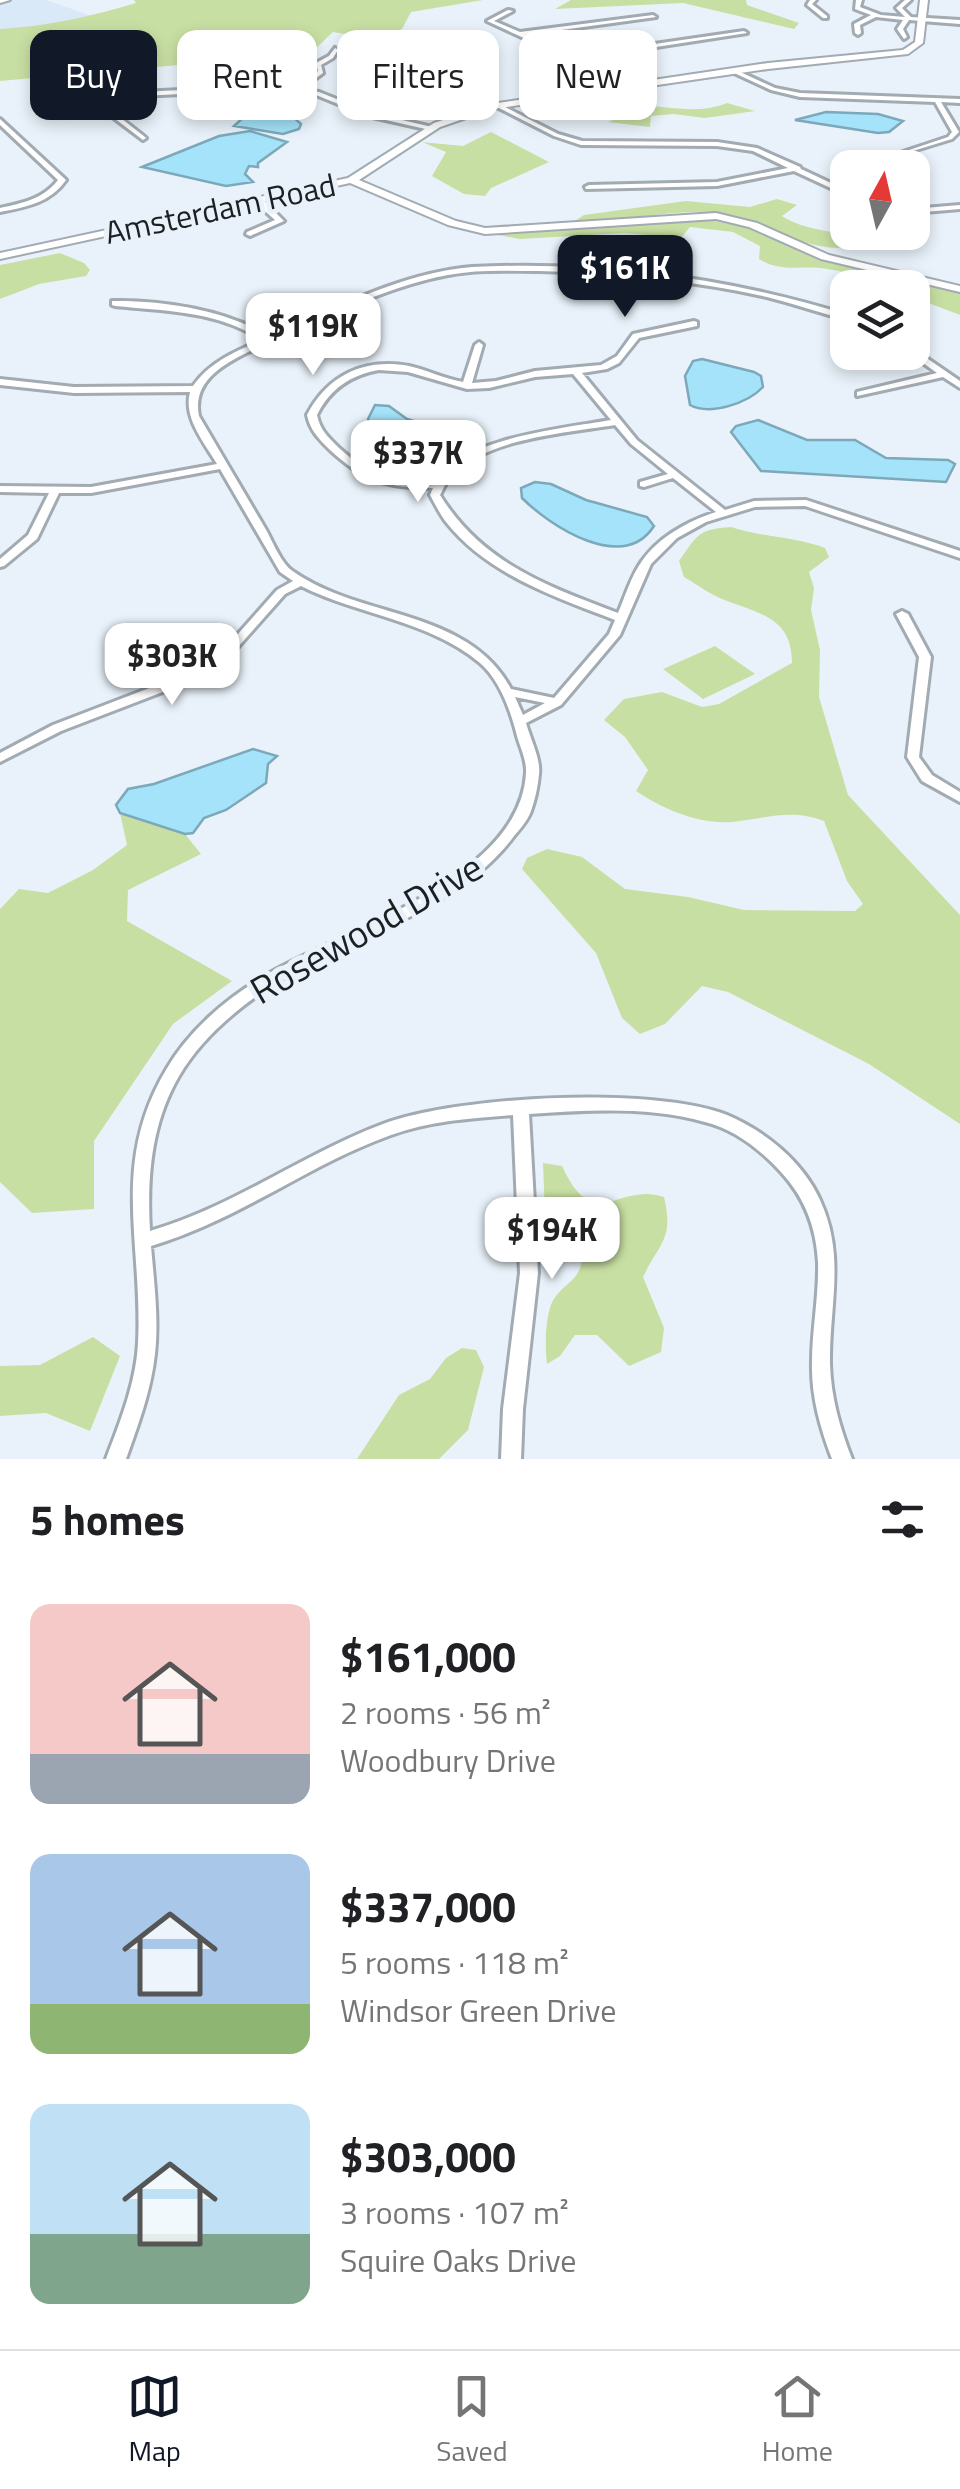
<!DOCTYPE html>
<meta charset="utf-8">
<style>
body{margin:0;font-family:"Titillium Web",sans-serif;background:#f6f6f6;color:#202124;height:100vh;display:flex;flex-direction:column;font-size:38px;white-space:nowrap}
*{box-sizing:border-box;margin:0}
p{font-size:32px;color:#757577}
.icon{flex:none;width:55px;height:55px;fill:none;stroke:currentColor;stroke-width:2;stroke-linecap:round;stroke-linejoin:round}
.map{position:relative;height:1459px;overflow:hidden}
.panel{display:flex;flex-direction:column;background:#fff;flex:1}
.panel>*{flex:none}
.hud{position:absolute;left:30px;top:30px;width:900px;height:90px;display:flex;gap:20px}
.needle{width:65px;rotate:8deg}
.tools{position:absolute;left:830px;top:150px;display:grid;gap:20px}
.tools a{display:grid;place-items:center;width:100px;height:100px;border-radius:20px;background:#fff;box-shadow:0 5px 15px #0003;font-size:50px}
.price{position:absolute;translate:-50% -85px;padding:0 22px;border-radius:20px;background:#fff;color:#222;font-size:32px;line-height:65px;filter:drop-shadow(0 2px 5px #0008)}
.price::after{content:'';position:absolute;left:50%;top:60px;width:30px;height:22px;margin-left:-15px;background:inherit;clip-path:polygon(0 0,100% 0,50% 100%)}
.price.on{background:#111827;color:#fff}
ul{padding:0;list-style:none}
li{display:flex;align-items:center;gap:30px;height:250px;padding:0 30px}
li span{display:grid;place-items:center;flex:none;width:280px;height:200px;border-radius:20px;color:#555}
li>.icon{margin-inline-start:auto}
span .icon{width:120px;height:120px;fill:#fffc;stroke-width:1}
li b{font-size:42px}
h2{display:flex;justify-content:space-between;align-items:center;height:120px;padding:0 30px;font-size:42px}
.tag{padding:0 35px;border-radius:20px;background:#fff;box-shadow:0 5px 15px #0003;font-size:35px;line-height:90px}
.tag.on{background:#111827;color:#fff}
.tabs{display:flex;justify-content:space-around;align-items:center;height:140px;border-top:2px solid #e0e0e0;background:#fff;font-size:28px;color:#757577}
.tabs a{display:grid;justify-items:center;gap:5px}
.tabs .on{color:#111827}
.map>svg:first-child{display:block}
.built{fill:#dae9f7}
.green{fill:#c8dfa3}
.water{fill:#a4e3f9;stroke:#7ca8b9;stroke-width:2.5}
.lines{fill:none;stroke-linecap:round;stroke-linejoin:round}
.minor-casing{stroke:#a2abb2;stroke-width:6}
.tertiary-casing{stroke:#a2abb2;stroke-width:4}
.secondary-casing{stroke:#a2abb2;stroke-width:4}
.minor{fill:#fff;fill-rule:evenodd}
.tertiary{fill:#fff;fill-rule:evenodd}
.secondary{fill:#fff;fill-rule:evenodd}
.labels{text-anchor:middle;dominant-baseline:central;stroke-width:10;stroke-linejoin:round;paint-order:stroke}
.far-street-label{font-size:32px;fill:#1d2023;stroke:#e9f2fa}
.street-label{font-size:38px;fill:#1d2023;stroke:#e9f2fa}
</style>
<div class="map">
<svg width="960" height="1459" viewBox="0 0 960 1459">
<rect width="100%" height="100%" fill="#e9f2fa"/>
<path class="built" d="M 0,0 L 46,0 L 92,16 L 47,26 L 0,29 Z"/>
<path class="green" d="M 134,0 L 483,0 L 411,12 L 402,29 L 373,39 L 333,32 L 311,53 L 0,81 L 0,29 C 47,26 90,17 136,3 Z
M 571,0 L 746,0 L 747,5 L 799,23 L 794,29 L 683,3 L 555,9 Z
M 727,103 L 755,111 L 705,118 L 673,114 L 651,116 L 650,127 L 608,122 L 621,117 L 617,108 C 655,100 690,118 727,103 Z
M 491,132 L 549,162 L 491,188 L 485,196 L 464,194 L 432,176 L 446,152 L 422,142 L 463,146 Z
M 777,199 L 797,205 L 782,216 C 804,231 841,232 867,239 L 868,243 C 814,263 765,218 713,213 C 667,208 620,225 575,221 L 584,215 L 686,201 L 750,207 Z
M 692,217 L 751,228 L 810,256 L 952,290 L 960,293 L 960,315 L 913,297 L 912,288 C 881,287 852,271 820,268 C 798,266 780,272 759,259 L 760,246 L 733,232 L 690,227 L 681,238 L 624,233 L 520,239 L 498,235 Z
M 60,253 L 84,263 L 90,270 L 86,276 L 39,284 L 0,299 L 0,265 Z
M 731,527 C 762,537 795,537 825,548 L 829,557 L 809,572 L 814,588 L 811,610 L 820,650 L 819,697 L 848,795 L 960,915 L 960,1124 L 869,1064 L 728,992 L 702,986 L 665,1024 L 640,1034 L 622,1018 L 596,953 L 522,869 L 527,858 L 547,849 L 582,857 L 625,889 L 688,897 L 744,910 L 855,911 L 863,904 L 847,881 L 824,821 C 793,809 771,817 740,821 C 704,827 664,810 636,791 L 648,770 L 625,737 L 604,720 L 624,699 L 662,692 L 702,707 L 719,704 L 792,663 C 792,619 762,614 727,601 C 712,596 698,585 684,577 L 679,561 C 697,536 697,529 731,527 Z
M 715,646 L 755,674 L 703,699 L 663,669 Z
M 120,813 L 185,834 L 201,854 L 128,890 L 127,921 L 232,981 L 173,1024 L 94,1141 L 94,1209 L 32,1213 L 0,1182 L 0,909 L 19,889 L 48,893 L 93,870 L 127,845 Z
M 543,1163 L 562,1166 C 595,1237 617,1181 664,1197 C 674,1239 660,1242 643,1277 L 664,1328 L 661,1352 L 629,1366 L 597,1335 L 575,1335 L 560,1356 L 547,1364 C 545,1347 545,1325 550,1308 C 558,1280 594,1282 577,1239 L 550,1228 L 545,1214 Z
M 93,1337 L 120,1356 L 90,1431 L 46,1413 L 0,1416 L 0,1366 L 40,1365 Z
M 462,1348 L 476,1350 L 484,1367 L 468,1430 L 439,1459 L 357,1459 L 399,1395 L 430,1379 L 446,1358 Z"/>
<path class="water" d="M 270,106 L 289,113 L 301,124 L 299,129 L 283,134 L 234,126 L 246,115 Z
M 826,112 L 878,114 L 903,121 L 889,132 L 878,133 L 795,120 Z
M 250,131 L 287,142 L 258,163 L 258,167 L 249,166 L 245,174 L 253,182 L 226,186 L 142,167 L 219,136 Z
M 702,359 L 754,372 L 761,376 L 763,387 C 748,403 710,416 690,405 L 685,376 L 693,361 Z
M 375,405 L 389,406 L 407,419 L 465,437 L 468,445 L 448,459 L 425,468 C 399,459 381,443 368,419 Z
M 758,420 L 807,440 L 855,440 L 886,458 L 948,460 L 955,464 L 946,482 L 761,471 L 731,432 L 736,426 Z
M 535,482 L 551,484 L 586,500 L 647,517 L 654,526 C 623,574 550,526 522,498 L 521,488 Z
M 253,749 L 277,756 L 268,764 L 266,783 L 226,810 L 204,818 L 193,833 L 185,834 L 120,813 L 116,805 L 128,789 L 154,784 Z"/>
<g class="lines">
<defs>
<path id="minor" d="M 810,0 L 816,0 L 812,4 L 827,16 L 827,18 L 823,18 L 807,5 Z
M 856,0 L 862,0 L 860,7 L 881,15 L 905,17 L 896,8 L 905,0 L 911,0 L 902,8 L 911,17 L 960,20 L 960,24 L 909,20 L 903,29 L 907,37 L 904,39 L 897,29 L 903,20 L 876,17 L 860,25 L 861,33 L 858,35 L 855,33 L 854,24 L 871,15 L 855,9 Z
M 508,10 L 513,11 L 494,21 L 520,32 L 653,15 L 656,17 L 525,35 L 572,56 L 744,31 L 747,33 L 578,59 L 632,84 L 630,87 L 487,21 Z
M 412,38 L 417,39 L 422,63 L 416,86 L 345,102 L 372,113 L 432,127 L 432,129 L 430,130 L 368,116 L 316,95 L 280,89 L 141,96 L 108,103 L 108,108 L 145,137 L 146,138 L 143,140 L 102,109 L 103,101 L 141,92 L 280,85 L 294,87 L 318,71 L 316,63 L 329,56 L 335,48 L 338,50 L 333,58 L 321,65 L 323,73 L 301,89 L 319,92 L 339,100 L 411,84 L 416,63 Z
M 732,70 L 736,70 L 775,88 L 800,93 L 960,99 L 960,103 L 941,102 L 959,132 L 952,139 L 903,154 L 903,152 L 948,137 L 952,132 L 935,102 L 800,97 L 771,90 L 732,72 Z
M 499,104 L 558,134 L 582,141 L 717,142 L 757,148 L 800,167 L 801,169 L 848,191 L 848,196 L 794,171 L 717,186 L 586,189 L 585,187 L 589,185 L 717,182 L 788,168 L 753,151 L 717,146 L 581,145 L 554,136 L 497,107 Z
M 0,119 L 66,180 C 50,203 26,207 0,212 L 0,208 C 23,203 43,199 58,180 L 0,125 Z
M 255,198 L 261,198 L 284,221 L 250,236 L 246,234 L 247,232 L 275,220 L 255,202 Z
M 960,205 L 960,209 L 912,213 L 912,209 Z
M 472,267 C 600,261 726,277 848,315 L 848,320 C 821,313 794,304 767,297 C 692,280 616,273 539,271 C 509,271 478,269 448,275 C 378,288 313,325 248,352 C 222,365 192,382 199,416 C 221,453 243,491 265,528 C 273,542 281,564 294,572 C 361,619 469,609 511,689 L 554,698 L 609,634 L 615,620 C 555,597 487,574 446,522 C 440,514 435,504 430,495 L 433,488 C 387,488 363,481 329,449 C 318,438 310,430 307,415 C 328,375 364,358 409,366 C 427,370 445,379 463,382 L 475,345 L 479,342 L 483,345 L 472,383 L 496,381 L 535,371 L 601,365 L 617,356 L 633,334 L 694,321 L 697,322 L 697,326 L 639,338 L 619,363 L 607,369 L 582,373 L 637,440 L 725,510 L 754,501 L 806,500 L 960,551 L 960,558 L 805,506 L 755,507 L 706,522 L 677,538 L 651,564 L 620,635 L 561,705 L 526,723 C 530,738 541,759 539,774 C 538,786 535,800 531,811 C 528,820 520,829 514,836 C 457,913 348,937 270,987 C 235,1010 200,1040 179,1076 C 151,1124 147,1177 150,1231 C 233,1207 303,1154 383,1124 C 457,1096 653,1086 727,1115 C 765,1131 803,1162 820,1200 C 846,1256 829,1306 830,1364 C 831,1398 840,1428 852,1459 L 832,1459 C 820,1427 811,1396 812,1362 C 812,1329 819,1296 818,1262 C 816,1227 805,1198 781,1172 C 761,1150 734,1129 705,1122 C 650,1106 586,1110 529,1114 L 538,1273 L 523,1409 L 521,1459 L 501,1459 L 503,1409 L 520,1273 L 513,1115 C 473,1118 429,1121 391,1135 C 307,1165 239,1220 151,1246 C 154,1282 159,1319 155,1354 C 151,1391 138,1425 126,1459 L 106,1459 C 120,1422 136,1383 138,1343 C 143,1243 110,1164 166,1070 C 188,1032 225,999 263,977 C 341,930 520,880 526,773 C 527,761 520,747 517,736 C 511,712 500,680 480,663 C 429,620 358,615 301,586 L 285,594 L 230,656 L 199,678 L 61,731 L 0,762 L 0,753 L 53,725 L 191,672 L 222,652 L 277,590 L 293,581 L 280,572 L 220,469 L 91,493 L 59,493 L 37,539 L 4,566 L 0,567 L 0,559 L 28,535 L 49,493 L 0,492 L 0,486 L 91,487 L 217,464 C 204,442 183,418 190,392 L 74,393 L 0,385 L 0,379 L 74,387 L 193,386 C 210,362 236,351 262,340 C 218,311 166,311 115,306 L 112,305 L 112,301 C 162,300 227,310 270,337 C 334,309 401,273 472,267 ZM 379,370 L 408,372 L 467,389 L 489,388 L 535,377 L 573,374 L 611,420 C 565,428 460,438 436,482 C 393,482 372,478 339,448 C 328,437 320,430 317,415 C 330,389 350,375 379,370 ZM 615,425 L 631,444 L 668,474 L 640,482 L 640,486 L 644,487 L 673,478 L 716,512 C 688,521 659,537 642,561 C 631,576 625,597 618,613 C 547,586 482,563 440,495 C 444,488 446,481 452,475 C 488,438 566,433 615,425 ZM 515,697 L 545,703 L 523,715 Z
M 912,348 L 960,381 L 960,388 L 943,377 L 857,396 L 857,392 L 937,373 L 909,353 L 912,352 Z
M 902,611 L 908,614 L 931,657 L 919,757 L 932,775 L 960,792 L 960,802 L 922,781 L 907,757 L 919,657 L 896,614 Z"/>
<path id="tertiary" d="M 920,0 L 928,0 L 923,43 L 908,54 L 768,69 L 492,109 L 440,127 L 359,180 L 456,221 L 485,228 L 716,213 L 757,223 L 829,255 L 960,286 L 960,292 L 821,259 L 749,227 L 716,219 L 485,234 L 448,225 L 350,183 L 0,259 L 0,253 L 348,178 L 434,123 L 491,104 L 768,63 L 903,50 L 915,42 Z"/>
<path id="secondary" d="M 0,0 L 10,0 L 0,3 Z"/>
</defs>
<use href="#minor" class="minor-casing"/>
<use href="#tertiary" class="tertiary-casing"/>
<use href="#secondary" class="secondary-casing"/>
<use href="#minor" class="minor"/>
<use href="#tertiary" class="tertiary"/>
<use href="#secondary" class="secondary"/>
</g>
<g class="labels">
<g class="far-street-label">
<text transform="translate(220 208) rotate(-12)">Amsterdam Road</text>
</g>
<g class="street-label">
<text transform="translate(366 928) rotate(-30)">Rosewood Drive</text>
</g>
</g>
</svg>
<div class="tools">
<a><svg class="needle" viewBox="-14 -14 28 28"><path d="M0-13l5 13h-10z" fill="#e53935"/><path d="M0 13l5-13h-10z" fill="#757577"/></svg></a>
<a><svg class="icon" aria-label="layers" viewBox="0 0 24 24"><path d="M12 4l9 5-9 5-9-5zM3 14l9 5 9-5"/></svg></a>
</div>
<b class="price on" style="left:625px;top:320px">$161K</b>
<b class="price" style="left:313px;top:378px">$119K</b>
<b class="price" style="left:418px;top:505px">$337K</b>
<b class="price" style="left:172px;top:708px">$303K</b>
<b class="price" style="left:552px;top:1282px">$194K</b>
<div class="hud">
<a class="tag on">Buy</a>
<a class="tag">Rent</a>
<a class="tag">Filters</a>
<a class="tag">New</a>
</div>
</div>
<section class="panel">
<h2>5 homes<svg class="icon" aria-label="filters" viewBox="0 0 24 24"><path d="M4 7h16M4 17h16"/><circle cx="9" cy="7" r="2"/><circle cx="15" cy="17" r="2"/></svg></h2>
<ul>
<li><span style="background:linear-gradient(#f6c9c9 75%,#9aa5b1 0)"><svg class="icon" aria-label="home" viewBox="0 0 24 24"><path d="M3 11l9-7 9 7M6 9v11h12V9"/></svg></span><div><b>$161,000</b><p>2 rooms · 56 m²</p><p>Woodbury Drive</p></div></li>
<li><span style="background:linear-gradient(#a9c7e8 75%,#8fb573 0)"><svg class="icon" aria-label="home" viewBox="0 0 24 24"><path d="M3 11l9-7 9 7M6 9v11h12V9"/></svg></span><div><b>$337,000</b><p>5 rooms · 118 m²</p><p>Windsor Green Drive</p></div></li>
<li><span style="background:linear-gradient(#bfe0f5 65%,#7fa58c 0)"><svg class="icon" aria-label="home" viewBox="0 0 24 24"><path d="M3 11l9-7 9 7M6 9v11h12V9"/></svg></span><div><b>$303,000</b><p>3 rooms · 107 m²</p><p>Squire Oaks Drive</p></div></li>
</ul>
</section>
<nav class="tabs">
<a class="on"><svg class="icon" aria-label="map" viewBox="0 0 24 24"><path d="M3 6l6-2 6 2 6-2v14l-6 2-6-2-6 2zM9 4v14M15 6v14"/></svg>Map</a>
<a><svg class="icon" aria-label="saved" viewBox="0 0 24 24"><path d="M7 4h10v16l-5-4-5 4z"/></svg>Saved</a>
<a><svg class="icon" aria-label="home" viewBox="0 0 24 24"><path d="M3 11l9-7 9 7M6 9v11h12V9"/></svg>Home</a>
</nav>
